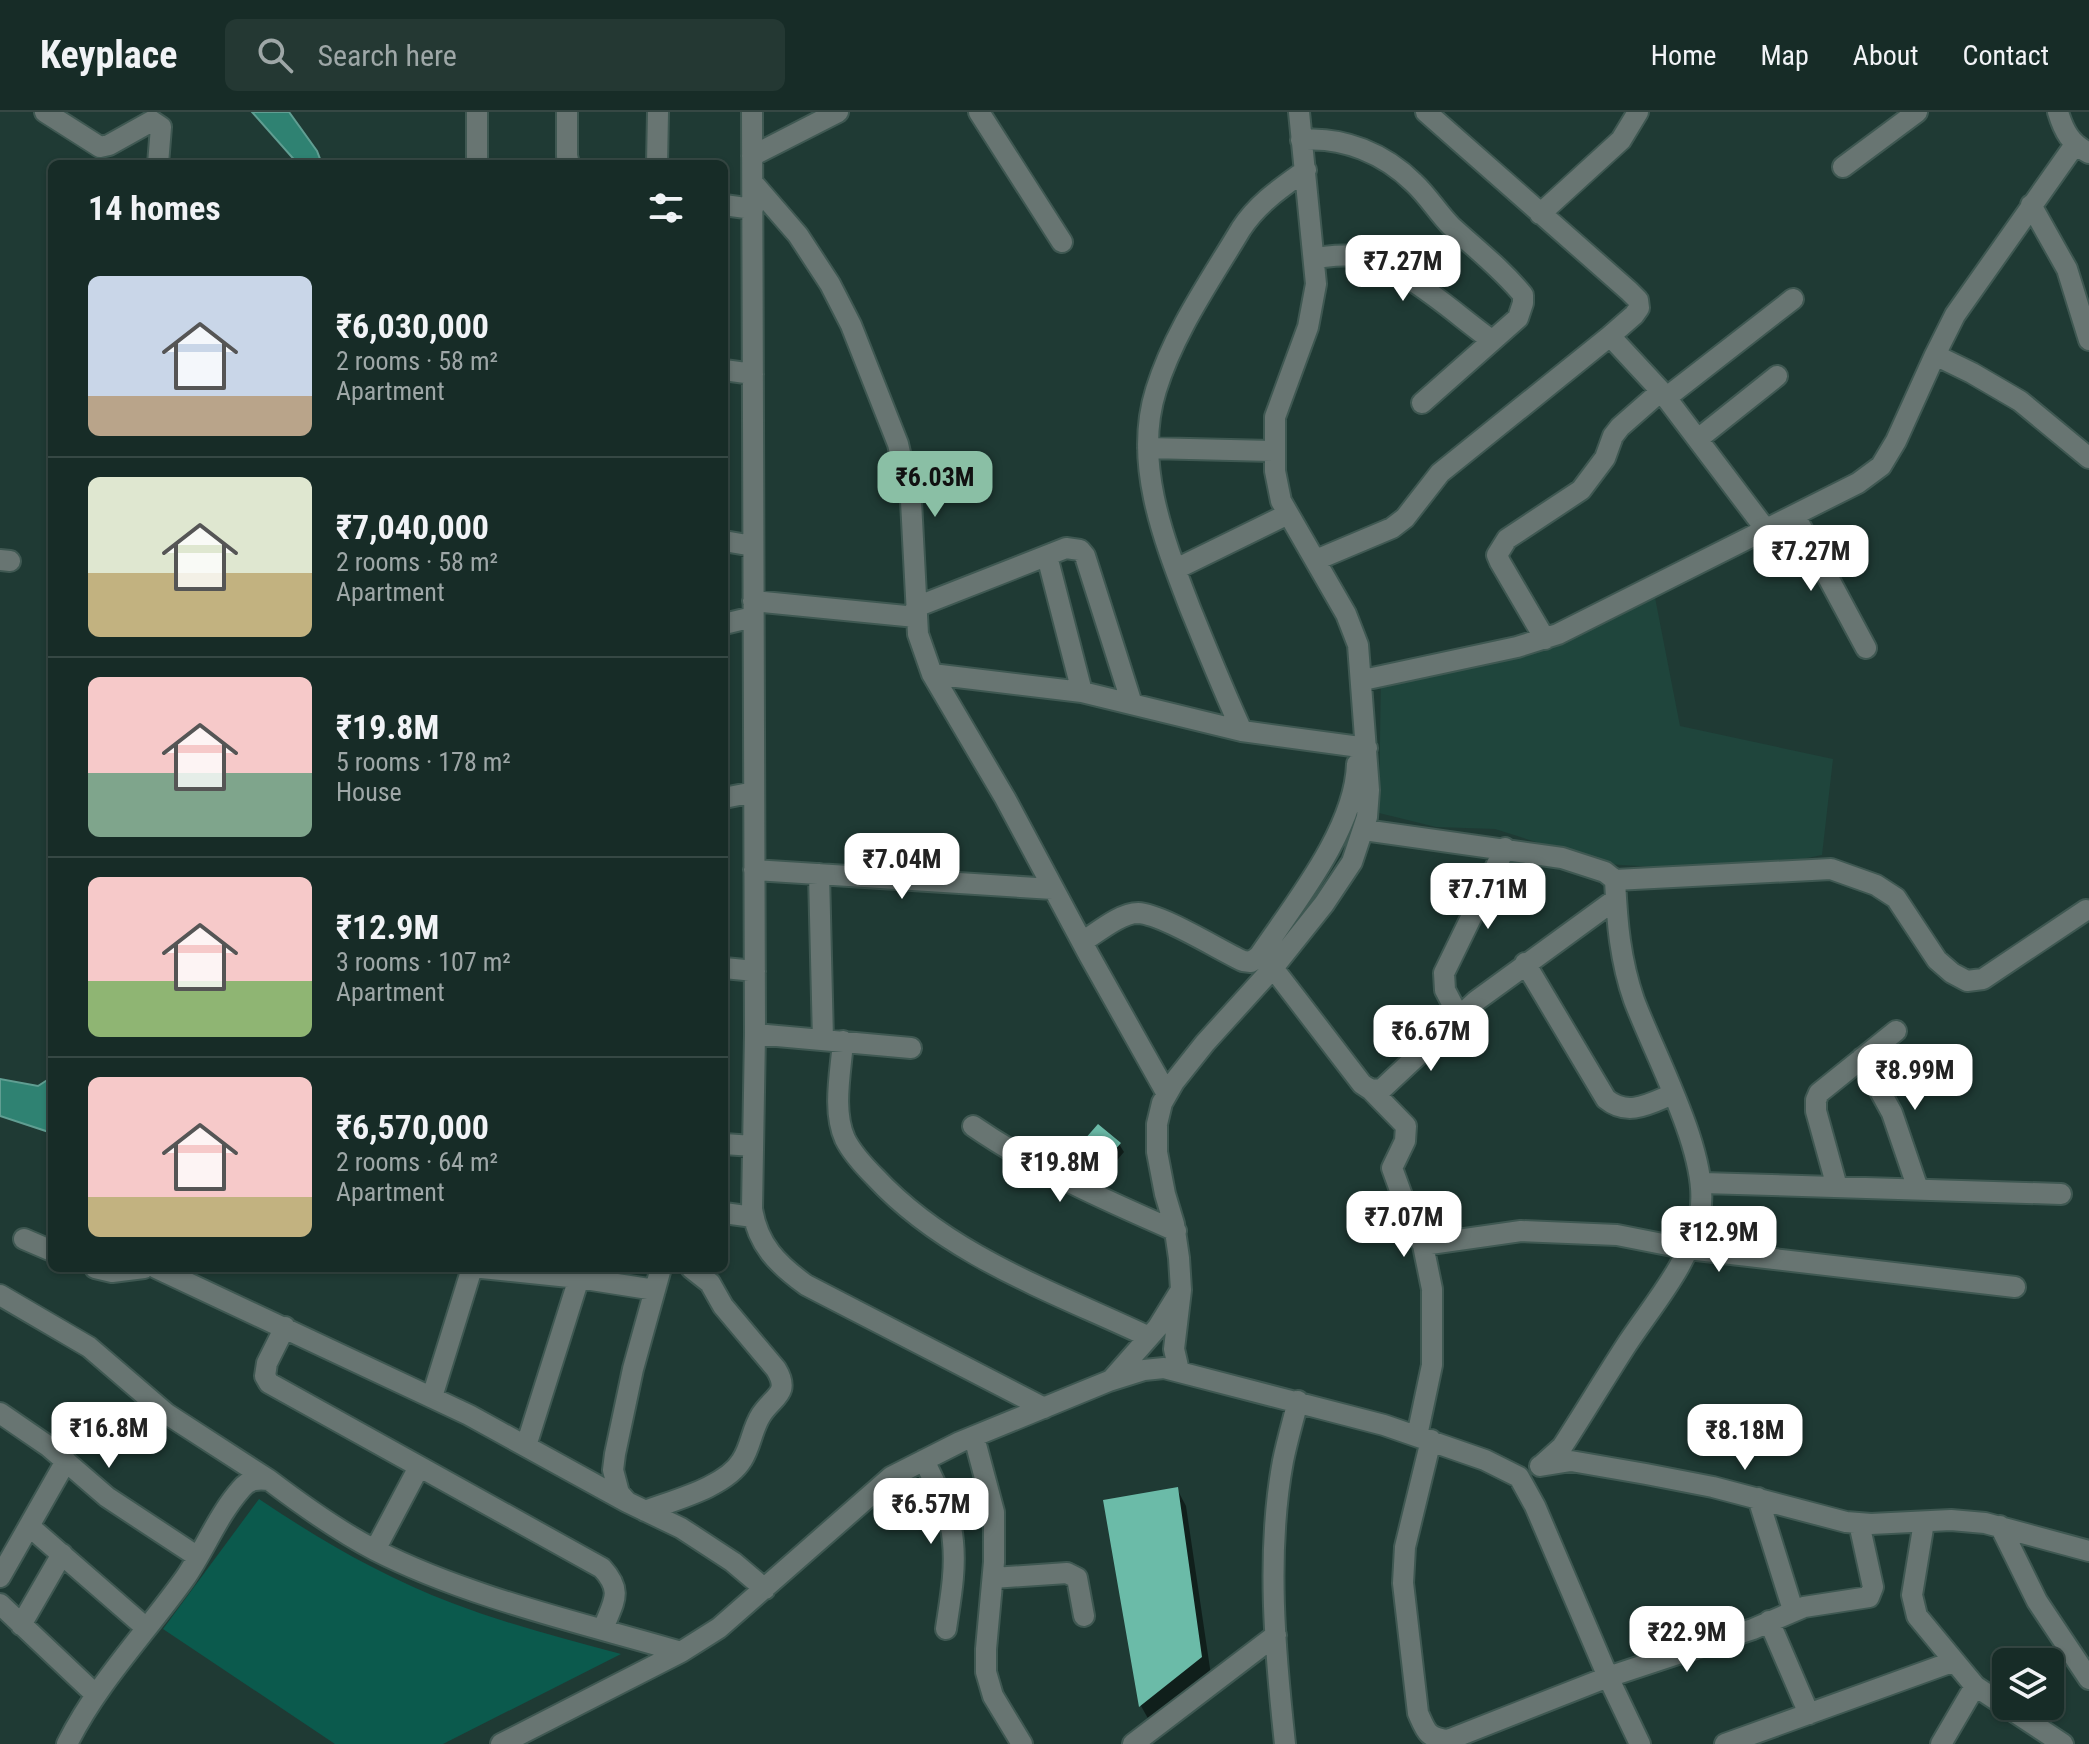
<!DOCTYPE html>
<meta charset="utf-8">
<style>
body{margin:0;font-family:"Roboto Condensed",sans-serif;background:#243833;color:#f1f3f6;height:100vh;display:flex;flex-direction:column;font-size:30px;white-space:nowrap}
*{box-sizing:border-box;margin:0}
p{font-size:26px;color:#9ea7a7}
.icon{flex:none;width:44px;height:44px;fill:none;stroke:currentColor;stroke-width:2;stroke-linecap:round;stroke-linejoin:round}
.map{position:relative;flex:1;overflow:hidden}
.details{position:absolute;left:48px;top:48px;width:680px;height:1112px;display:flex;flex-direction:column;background:#172c27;border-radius:12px;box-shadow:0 2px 6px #0004,0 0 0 2px #364844}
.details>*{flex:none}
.tools{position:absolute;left:1992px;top:1536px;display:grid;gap:16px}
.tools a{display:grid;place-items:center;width:72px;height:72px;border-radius:12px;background:#172c27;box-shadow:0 2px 6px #0004,0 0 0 2px #364844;font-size:40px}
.price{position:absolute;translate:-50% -68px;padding:0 18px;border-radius:16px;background:#fff;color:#222;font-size:26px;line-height:52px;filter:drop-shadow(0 2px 4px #0008)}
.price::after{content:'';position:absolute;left:50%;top:48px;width:24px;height:18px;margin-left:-12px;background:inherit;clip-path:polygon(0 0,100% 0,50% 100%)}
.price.selected{background:#8abfa5;color:#111}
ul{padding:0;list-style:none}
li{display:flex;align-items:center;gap:24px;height:200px;padding:0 40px}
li+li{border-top:2px solid #364844}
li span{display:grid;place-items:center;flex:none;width:224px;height:160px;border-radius:12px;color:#555}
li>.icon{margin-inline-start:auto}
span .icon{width:96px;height:96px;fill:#fffc;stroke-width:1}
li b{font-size:34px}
h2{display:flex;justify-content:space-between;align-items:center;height:96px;padding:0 40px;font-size:34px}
header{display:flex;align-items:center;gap:48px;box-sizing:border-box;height:112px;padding:0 40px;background:#172c27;border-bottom:2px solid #364844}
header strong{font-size:38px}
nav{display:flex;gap:44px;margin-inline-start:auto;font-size:28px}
.search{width:560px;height:72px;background:#243833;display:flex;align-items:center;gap:20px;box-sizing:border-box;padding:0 28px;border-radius:12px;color:#9ea7a7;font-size:30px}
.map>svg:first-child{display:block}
.built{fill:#1f453c}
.green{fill:#0b5a4d}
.water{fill:#2f8272;stroke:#609e92;stroke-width:2}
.shadow{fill:#0007}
.building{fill:#6bbba8}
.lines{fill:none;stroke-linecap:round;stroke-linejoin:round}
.minor-casing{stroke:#3f5852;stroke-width:24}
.minor{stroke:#687572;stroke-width:20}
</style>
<header>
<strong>Keyplace</strong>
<div class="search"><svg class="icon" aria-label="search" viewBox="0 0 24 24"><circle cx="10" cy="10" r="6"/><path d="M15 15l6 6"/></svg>Search here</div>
<nav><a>Home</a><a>Map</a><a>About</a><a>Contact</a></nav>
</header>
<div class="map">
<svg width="2089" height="1632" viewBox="0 0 2089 1632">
<rect width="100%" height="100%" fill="#1f3a34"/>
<path class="built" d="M 1651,465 L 1680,614 L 1833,647 L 1822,743 L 1741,760 L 1605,752 L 1495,717 L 1436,715 L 1379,701 L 1381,561 L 1532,522 Z"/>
<path class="green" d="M 259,1387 C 320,1428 383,1465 452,1491 C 507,1512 565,1527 621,1542 L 443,1632 L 335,1632 L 163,1517 Z"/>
<path class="water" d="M 252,0 L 289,0 L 317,39 L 322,52 L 298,52 Z
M 52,965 L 52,1021 L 0,1004 L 0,967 L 38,974 Z"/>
<path class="shadow" d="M 1119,1032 L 1124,1040 L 1105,1062 L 1084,1044 L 1080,1036 Z
M 1177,1377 L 1186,1394 L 1211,1563 L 1150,1610 L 1141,1594 L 1105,1390 Z"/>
<path class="building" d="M 1098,1012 L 1121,1031 L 1100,1055 L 1077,1036 Z
M 1178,1375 L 1202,1545 L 1139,1595 L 1103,1388 Z"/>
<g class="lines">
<defs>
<path id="minor" d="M 45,0 L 100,35 L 109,33 L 152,9 L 161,15 L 158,52
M 477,0 L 477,52
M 567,0 L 567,44 L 569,52
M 752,0 L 755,922 L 752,1097 C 758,1133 777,1152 806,1173 L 1044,1296
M 979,0 L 1062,130
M 2058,0 C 2064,20 2071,32 2089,41
M 1301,28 C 1343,24 1385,42 1414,71 C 1428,84 1438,101 1451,114 C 1475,136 1502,157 1523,183 L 1523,191 L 1518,206 L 1422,291
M 752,44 L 838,0
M 657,52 L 658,0
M 1843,55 L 1917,0
M 753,71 L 798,123 L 830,172 L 851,213 L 898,332 L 911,389 L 918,522 L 932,562 L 1005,686 L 1089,843 L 1167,982
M 724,93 L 753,97
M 2031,93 L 2067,157 L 2089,228
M 1540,102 L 1621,28 L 1638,0
M 1314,146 C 1327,145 1340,142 1352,144 C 1401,150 1451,199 1490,227
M 1610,224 L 1661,279 L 1767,419
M 1935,243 L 1972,261 L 2020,289 L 2089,346
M 724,258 L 753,262
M 1667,285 L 1793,187
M 1698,327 L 1777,264
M 1148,336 L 1274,339
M 1795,404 L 1866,536
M 724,429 L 753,434
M 1047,444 L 1082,580
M 0,448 L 10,449
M 1316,448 L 1392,416 L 1405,406 L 1440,361 L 1610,224 L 1634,203 L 1639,196 L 1638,188 L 1629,179 L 1426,0
M 1176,457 L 1288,402
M 753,489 L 916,505
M 916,495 L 1066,436 L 1080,438 L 1085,444 L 1132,592
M 724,512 L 753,505
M 1545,527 L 1500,450 L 1497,443 L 1507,427 L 1581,378 L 1605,346 L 1613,324 L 1620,315 L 1661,279
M 932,562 L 1082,580 L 1242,619 L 1367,636
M 1363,568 L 1517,535 L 1558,522 L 1858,371 L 1881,354 L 1896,329 L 1935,243 L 1955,203 L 2074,34
M 1242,619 C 1223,578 1207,538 1190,496 C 1164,428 1133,351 1156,278 C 1174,220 1210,169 1241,117 C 1258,91 1281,76 1306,58
M 724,686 L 754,680
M 1364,718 L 1562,746 L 1605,760 L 1615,768 C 1617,810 1620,848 1634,888 C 1654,942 1711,1045 1700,1100 C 1691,1150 1654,1191 1627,1232 C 1605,1266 1584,1301 1562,1335 L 1542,1353
M 754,758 L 1053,777
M 819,762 L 823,928
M 1615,768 L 1831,757 L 1876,773 L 1896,786 L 1937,848 L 1952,861 L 1967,869 L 1983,867 L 2086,798
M 1082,830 C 1097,821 1120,801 1138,801 C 1162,802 1219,838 1243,849 L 1251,850 L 1259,844 C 1295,791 1355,717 1357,652
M 1525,851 L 1606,987 C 1628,1005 1649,992 1673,982
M 724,856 L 755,859
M 1273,856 L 1362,972 L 1371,978 L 1382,977 L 1476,889 L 1616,787
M 1458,903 L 1445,878 L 1444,861 L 1505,736
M 755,922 L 911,936
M 843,929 C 841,959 832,998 845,1027 C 852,1041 864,1054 875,1065 C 948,1144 1054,1180 1149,1225
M 1862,946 L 1892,1001 L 1918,1077
M 1371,978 L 1406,1014 L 1405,1029 L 1392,1056 L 1413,1114 L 1423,1133 L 1432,1177 L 1432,1253 L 1417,1324
M 973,1014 C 1037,1058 1105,1088 1176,1119
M 724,1032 L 753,1034
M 1703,1071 L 2061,1082
M 1837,1075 L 1816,999 L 1816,988 L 1819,981 L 1896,919
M 724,1101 L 753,1105
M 24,1127 L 52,1139
M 1423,1133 L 1521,1119 L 1617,1123 L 1688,1137 L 2015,1175
M 95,1156 L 112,1160 L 144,1156
M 156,1156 L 469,1303 L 627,1390
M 482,1156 L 579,1166 L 655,1178
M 661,1156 L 633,1257 L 615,1342 L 613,1358 L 619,1381 L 627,1390 L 681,1416 L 733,1450 L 765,1477
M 0,1183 L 89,1235 L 167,1302 L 269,1368
M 285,1215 L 267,1251 L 265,1264 L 269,1271 L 602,1456 C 624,1480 613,1490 603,1517
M 1179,1259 L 1174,1237 L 1181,1178 L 1179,1146 L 1174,1112 L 1165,1082 L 1157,1040 L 1157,1012 L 1162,991 L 1174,970 L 1205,931 L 1273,856 L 1324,792 L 1352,750 L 1367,705 L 1369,678 L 1358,533 L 1346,502 L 1281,389 L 1275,359 L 1275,305 L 1308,215 L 1316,172 L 1299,0
M 1113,1266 L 1158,1215 L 1179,1181
M 432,1285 L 472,1156
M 0,1301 L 48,1334 L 107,1385 L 198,1445
M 974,1325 L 994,1400 L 994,1450 L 986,1537 L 986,1560 L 993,1584 L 1022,1632
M 1431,1328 L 1405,1435 L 1403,1471 L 1418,1601 C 1426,1619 1427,1626 1448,1628 L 1608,1565 L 1753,1517 L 1804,1495 L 1869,1485 L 1873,1475 L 1859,1411
M 526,1334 L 579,1166
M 924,1348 C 936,1374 951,1401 953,1430 C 956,1459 950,1489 946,1517
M 1540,1354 L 1571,1349 L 1646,1362 L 1713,1375 L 1846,1410 L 1871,1412 L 1951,1408 L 1985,1411 L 2089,1439
M 1758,1386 L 1793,1498
M 645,1399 C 674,1388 726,1375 742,1348 C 751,1334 752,1317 761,1303 C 773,1284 791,1282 776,1257 L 723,1194 L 710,1171 L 691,1156
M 1924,1410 L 1912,1483 L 1917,1504 L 1975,1574 L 2063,1632
M 29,1414 L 145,1515
M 2000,1414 L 2037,1489 L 2089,1567
M 375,1438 L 419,1355
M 0,1465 L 66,1349
M 993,1466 L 1067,1461 L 1077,1466 L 1084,1504
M 0,1492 L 95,1582
M 1769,1509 L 1809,1602
M 21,1513 L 62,1442
M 67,1632 C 98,1570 145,1522 185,1466 C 205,1437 218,1403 241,1377 C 249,1367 257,1367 269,1368 C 302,1393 338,1419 375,1438 C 467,1485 582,1511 681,1540
M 501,1632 L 681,1540 L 719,1516 L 891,1365 L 960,1330 L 1109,1269 L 1144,1258 L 1164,1256 L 1384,1313 L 1485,1348 L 1519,1365 L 1535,1394 L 1608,1565 L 1640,1632
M 1133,1632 L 1276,1523
M 1285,1632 C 1275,1540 1266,1441 1283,1349 C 1287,1329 1293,1309 1298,1289
M 1725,1632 L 1952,1550
M 1941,1632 L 1975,1574"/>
</defs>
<use href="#minor" class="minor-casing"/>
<use href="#minor" class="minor"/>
</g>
</svg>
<div class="tools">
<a><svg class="icon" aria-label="layers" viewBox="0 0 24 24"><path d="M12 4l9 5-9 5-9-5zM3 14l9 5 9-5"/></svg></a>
</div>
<b class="price" style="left:1403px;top:191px">₹7.27M</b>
<b class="price selected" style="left:935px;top:407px">₹6.03M</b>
<b class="price" style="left:1811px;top:481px">₹7.27M</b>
<b class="price" style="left:902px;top:789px">₹7.04M</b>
<b class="price" style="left:1488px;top:819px">₹7.71M</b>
<b class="price" style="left:1431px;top:961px">₹6.67M</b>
<b class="price" style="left:1915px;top:1000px">₹8.99M</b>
<b class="price" style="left:1060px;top:1092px">₹19.8M</b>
<b class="price" style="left:1404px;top:1147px">₹7.07M</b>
<b class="price" style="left:1719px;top:1162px">₹12.9M</b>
<b class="price" style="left:109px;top:1358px">₹16.8M</b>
<b class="price" style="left:1745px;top:1360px">₹8.18M</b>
<b class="price" style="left:931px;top:1434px">₹6.57M</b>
<b class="price" style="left:1687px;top:1562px">₹22.9M</b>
<section class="details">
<h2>14 homes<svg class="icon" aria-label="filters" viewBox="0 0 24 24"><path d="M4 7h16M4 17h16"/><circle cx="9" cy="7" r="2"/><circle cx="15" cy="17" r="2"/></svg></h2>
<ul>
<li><span style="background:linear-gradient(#c9d6e8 75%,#b9a48a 0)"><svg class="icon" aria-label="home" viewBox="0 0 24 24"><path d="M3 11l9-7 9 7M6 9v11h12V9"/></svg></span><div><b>₹6,030,000</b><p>2 rooms · 58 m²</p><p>Apartment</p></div></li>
<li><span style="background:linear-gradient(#dfe7d0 60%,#c2b280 0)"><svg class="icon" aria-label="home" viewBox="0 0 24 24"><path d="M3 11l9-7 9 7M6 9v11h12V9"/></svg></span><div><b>₹7,040,000</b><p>2 rooms · 58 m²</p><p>Apartment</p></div></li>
<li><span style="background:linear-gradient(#f6c9c9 60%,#7fa58c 0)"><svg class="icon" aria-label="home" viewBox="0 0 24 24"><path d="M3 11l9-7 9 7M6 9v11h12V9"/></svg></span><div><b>₹19.8M</b><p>5 rooms · 178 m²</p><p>House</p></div></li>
<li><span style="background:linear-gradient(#f6c9c9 65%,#8fb573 0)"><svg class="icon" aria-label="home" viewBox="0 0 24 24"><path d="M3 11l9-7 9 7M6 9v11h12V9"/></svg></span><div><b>₹12.9M</b><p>3 rooms · 107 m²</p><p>Apartment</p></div></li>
<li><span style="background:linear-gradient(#f6c9c9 75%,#c2b280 0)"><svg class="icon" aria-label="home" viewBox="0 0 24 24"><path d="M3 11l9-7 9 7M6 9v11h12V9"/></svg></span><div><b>₹6,570,000</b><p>2 rooms · 64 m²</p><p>Apartment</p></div></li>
</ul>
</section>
</div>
